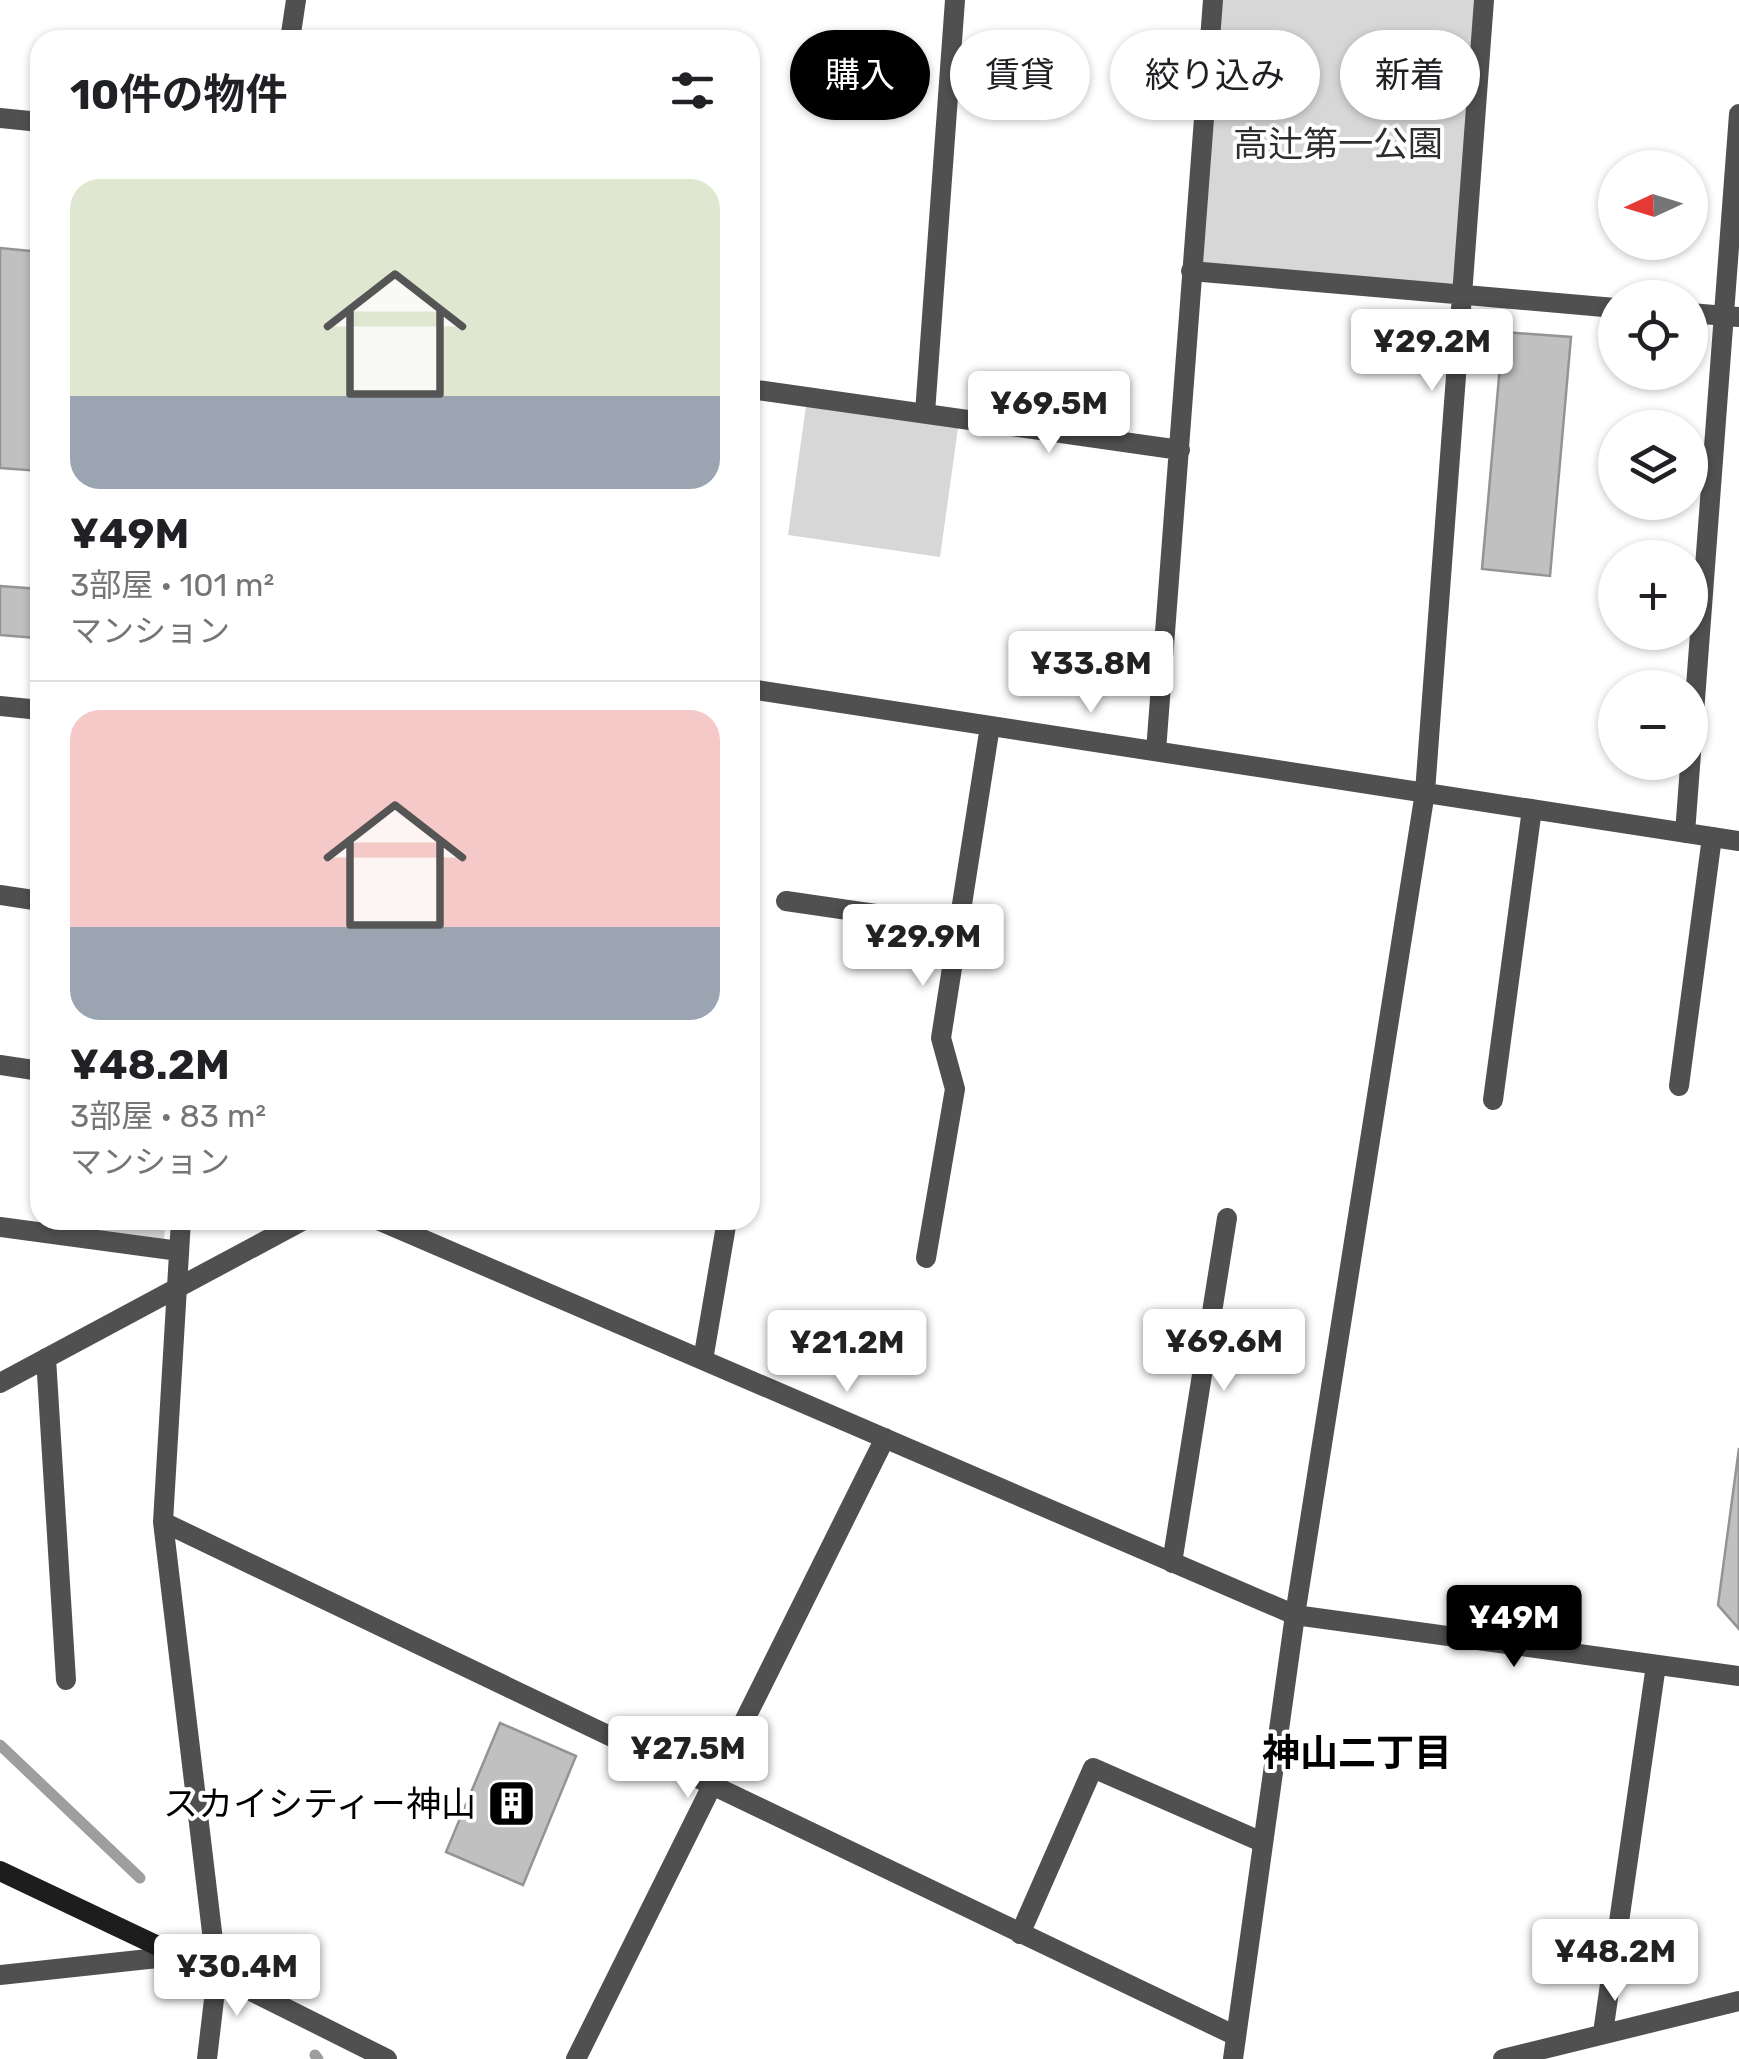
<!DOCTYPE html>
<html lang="ja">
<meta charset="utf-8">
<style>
body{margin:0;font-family:Rubik,"Noto Sans JP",sans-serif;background:#f6f6f6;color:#202124;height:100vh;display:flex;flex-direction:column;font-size:38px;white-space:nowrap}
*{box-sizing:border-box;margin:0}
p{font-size:32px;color:#757577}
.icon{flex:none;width:55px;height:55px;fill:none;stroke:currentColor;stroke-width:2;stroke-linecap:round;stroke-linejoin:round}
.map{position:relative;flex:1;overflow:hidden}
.panel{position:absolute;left:30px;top:30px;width:730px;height:1200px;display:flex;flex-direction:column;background:#fff;border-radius:30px;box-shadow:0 2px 8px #0004}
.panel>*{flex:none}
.top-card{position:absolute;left:790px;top:30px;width:798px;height:90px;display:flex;gap:20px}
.needle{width:65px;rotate:266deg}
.buttons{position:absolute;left:1598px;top:150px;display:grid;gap:20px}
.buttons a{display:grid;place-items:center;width:110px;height:110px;border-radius:50%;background:#fff;box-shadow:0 2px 8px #0004;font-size:50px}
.price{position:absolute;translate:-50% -85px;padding:0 22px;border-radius:10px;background:#fff;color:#222;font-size:32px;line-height:65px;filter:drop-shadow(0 2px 5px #0008)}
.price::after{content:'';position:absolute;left:50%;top:60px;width:30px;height:22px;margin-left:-15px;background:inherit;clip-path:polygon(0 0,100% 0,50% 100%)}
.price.on{background:#000;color:#fff}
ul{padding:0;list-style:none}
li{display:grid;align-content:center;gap:20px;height:530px;padding:0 40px}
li+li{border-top:2px solid #e0e0e0}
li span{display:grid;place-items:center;height:310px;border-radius:30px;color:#555}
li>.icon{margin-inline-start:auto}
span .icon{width:180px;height:180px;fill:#fffc;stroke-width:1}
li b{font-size:42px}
h2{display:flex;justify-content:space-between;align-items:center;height:120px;padding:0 40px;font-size:42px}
.tag{padding:0 35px;border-radius:45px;background:#fff;box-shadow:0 2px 8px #0004;font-size:35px;line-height:90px}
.tag.on{background:#000;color:#fff}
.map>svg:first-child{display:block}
.green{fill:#d7d7d7}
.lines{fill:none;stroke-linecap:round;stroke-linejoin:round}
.stream{stroke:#9e9e9e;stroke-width:11}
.building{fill:#c0c0c0;stroke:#949494;stroke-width:2.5}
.path{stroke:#727272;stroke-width:6;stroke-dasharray:2.5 5;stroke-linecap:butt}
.lane{stroke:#505050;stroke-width:20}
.street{stroke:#505050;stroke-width:20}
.secondary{stroke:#1d1d1d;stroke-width:20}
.labels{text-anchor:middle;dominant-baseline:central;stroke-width:8;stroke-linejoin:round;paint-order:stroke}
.park-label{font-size:35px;fill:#2e2e2e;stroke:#fff}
.poi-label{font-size:35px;fill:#000;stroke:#fff;text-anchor:end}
.neighbourhood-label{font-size:38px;font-weight:bold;fill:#000;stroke:#fff}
</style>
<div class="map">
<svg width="1739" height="2059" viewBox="0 0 1739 2059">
<rect width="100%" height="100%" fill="#fff"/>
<path class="green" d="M 1220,0 L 1477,0 L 1458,288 L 1199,264 Z
M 806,406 L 958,428 L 940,557 L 788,535 Z
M 102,1220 L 166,1220 L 164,1239 L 102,1231 Z"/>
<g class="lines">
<path class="stream" d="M 0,1745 L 140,1878
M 315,2055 L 318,2059"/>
</g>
<path class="building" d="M 0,248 L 40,252 L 40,471 L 0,468 Z
M 1503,332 L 1571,337 L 1550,576 L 1482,569 Z
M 0,586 L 39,589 L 36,638 L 0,635 Z
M 1739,1448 L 1739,1629 L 1718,1605 Z
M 500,1723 L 576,1756 L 523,1885 L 446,1852 Z"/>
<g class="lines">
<path class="path" d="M 38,607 L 40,607"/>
<path class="lane" d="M 1679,1086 L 1712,837"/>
<path class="street" d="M 290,40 L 296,0
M 0,118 L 40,122
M 1191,271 L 1615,308
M 1690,313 L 1739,317
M 750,389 L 1180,450
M 925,413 L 955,0
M 750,689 L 1739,841
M 0,706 L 40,710
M 1156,751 L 1213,0
M 1685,833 L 1739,114
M 0,895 L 40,901
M 786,901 L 958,926
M 0,1065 L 40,1071
M 1493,1100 L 1532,809
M 181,1220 L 163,1522 L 217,1974 L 207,2059
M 378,1220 L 1295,1615 L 1739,1676
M 0,1227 L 179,1251
M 926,1258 L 955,1089 L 941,1038 L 990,726
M 46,1358 L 66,1680
M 703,1360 L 727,1220
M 0,1383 L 304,1220
M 163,1522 L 1234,2035
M 1172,1563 L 1227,1218
M 1020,1934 L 1093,1768 L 1262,1842
M 217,1974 L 387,2059
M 0,1975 L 176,1956
M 1603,2033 L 1656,1665
M 576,2059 L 885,1438
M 1233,2059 L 1295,1615 L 1425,792 L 1484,0
M 1503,2059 L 1739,2001"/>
<path class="secondary" d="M 0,1871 L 217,1974"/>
</g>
<defs>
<symbol id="building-square" viewBox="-11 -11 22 22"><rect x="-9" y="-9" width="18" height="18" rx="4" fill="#000" stroke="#fff"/><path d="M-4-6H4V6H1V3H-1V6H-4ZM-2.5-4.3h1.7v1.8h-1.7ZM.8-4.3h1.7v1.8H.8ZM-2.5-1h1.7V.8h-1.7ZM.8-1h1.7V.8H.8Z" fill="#fff"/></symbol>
</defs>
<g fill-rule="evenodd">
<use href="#building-square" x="484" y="1776" width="55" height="55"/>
</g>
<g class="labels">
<g class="park-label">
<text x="1338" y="144">高辻第一公園</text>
</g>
<g class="poi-label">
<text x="476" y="1804">スカイシティー神山</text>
</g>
<g class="neighbourhood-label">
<text x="1357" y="1753">神山二丁目</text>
</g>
</g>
</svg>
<div class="buttons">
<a><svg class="needle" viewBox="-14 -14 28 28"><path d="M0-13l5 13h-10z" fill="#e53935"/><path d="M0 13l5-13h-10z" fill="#757577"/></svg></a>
<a><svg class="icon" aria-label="locate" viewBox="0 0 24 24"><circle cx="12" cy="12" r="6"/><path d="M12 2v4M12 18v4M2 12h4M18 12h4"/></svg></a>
<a><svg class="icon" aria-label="layers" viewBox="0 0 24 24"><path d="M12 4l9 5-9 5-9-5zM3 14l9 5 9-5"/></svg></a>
<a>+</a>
<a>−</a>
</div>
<b class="price" style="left:1432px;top:394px">¥29.2M</b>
<b class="price" style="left:1049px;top:456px">¥69.5M</b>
<b class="price" style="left:1091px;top:716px">¥33.8M</b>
<b class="price" style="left:923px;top:989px">¥29.9M</b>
<b class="price" style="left:1224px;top:1394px">¥69.6M</b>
<b class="price" style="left:847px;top:1395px">¥21.2M</b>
<b class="price on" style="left:1514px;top:1670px">¥49M</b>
<b class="price" style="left:688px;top:1801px">¥27.5M</b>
<b class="price" style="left:1615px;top:2004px">¥48.2M</b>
<b class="price" style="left:237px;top:2019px">¥30.4M</b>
<div class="top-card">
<a class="tag on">購入</a>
<a class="tag">賃貸</a>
<a class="tag">絞り込み</a>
<a class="tag">新着</a>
</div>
<section class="panel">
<h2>10件の物件<svg class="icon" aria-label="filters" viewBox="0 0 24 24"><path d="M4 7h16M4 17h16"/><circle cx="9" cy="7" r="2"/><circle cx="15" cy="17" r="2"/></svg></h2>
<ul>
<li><span style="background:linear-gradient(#dfe7d0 70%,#9aa5b1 0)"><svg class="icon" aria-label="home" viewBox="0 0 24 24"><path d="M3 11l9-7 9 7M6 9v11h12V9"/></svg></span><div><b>¥49M</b><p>3部屋 · 101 m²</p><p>マンション</p></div></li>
<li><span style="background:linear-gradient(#f6c9c9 70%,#9aa5b1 0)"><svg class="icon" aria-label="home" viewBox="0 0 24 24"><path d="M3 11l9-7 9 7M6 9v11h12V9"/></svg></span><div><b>¥48.2M</b><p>3部屋 · 83 m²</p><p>マンション</p></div></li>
</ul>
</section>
</div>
